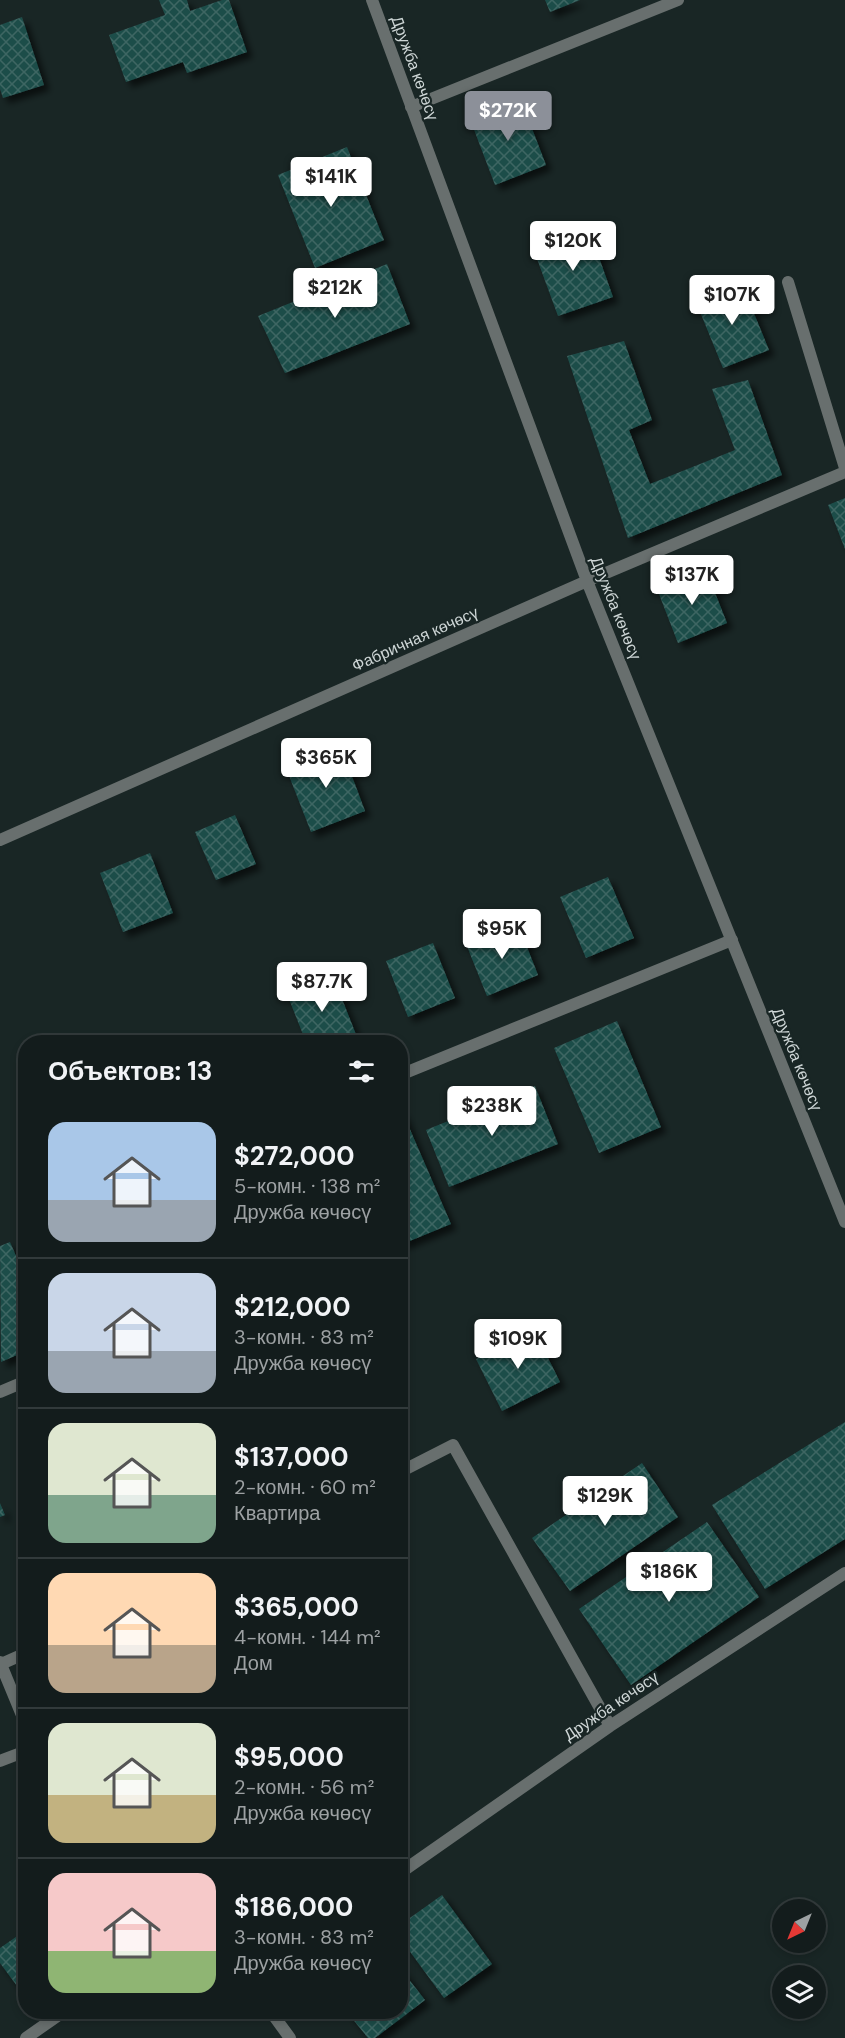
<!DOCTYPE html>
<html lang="ru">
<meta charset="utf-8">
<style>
body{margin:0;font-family:"DM Sans",sans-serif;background:#202929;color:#f1f3f6;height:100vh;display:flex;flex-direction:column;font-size:22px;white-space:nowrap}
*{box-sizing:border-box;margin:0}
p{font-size:20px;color:#9da1a3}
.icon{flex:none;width:33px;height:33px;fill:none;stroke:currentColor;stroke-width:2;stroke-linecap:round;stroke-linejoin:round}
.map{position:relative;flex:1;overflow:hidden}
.sheet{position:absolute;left:18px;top:1035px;width:390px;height:984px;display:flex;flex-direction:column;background:#131c1c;border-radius:24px;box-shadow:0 3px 9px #0003,0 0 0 2px #323a3b}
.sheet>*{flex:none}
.needle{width:39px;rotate:223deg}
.fabs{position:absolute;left:772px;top:1899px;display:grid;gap:12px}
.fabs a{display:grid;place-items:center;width:54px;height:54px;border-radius:50%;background:#131c1c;box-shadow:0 3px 9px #0003,0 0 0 2px #323a3b;font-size:30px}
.price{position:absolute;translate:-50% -51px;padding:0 14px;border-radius:6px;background:#fff;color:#222;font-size:20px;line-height:39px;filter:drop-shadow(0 2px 3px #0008)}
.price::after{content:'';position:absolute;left:50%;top:36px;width:18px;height:14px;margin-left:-9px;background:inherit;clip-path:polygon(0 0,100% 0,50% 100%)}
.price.current{background:#8c9099;color:#fff}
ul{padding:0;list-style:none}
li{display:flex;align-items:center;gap:18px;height:150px;padding:0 30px}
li+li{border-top:2px solid #323a3b}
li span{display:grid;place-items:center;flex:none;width:168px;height:120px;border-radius:18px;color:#555}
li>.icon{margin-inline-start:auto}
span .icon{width:72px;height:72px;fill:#fffc;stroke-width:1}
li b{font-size:26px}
h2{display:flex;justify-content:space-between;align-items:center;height:72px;padding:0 30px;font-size:26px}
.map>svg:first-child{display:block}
.building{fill:url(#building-cross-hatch);filter:url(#shadow)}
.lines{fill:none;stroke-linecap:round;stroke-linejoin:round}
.service{stroke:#686f6e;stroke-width:12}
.minor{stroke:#686f6e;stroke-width:12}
.labels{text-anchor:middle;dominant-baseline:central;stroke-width:4.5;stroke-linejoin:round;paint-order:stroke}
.street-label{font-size:16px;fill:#ced6d6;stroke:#192625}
</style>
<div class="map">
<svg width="845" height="2038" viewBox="0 0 845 2038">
<defs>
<pattern id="building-cross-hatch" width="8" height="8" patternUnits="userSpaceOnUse" patternTransform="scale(1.5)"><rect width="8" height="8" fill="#1e4d4a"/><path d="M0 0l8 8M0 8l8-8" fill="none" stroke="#3e6663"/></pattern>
<filter id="shadow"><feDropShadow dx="5.5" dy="5.5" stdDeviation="3" flood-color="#0009"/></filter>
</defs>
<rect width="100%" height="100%" fill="#192625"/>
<path class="building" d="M 159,0 L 187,0 L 190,11 L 222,0 L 229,0 L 247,52 L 187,73 L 183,62 L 126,82 L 109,35 L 165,15 Z
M 545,0 L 580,0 L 550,12 Z
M 22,17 L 44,85 L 3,98 L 0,89 L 0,25 Z
M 521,100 L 546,165 L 495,185 L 470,119 Z
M 347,147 L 384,240 L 315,268 L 278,175 Z
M 589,229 L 613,297 L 558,316 L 533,248 Z
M 387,264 L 410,324 L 285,373 L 258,316 Z
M 742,284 L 769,350 L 723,368 L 696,302 Z
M 624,341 L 652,420 L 629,430 L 650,484 L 735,450 L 712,389 L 748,380 L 782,475 L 628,538 L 567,356 Z
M 845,498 L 845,549 L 828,505 Z
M 706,570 L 727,623 L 678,643 L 657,589 Z
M 341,747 L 365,811 L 311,832 L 286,768 Z
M 235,815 L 256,864 L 216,880 L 195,832 Z
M 150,853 L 173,913 L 123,932 L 100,873 Z
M 608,877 L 634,938 L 586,958 L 560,897 Z
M 518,924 L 538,975 L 487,996 L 466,944 Z
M 433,943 L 455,998 L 408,1017 L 386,961 Z
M 333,976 L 357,1037 L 341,1042 L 306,1042 L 287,994 Z
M 617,1021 L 661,1127 L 599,1153 L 554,1048 Z
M 535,1086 L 558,1144 L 449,1187 L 426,1130 Z
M 400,1111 L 402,1111 L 451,1224 L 400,1245 Z
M 10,1242 L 26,1279 L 26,1351 L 1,1362 L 0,1246 Z
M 534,1330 L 560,1382 L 502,1411 L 476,1359 Z
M 845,1422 L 845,1539 L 765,1589 L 712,1505 Z
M 642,1463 L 678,1517 L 570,1591 L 532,1538 Z
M 0,1503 L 5,1515 L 0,1517 Z
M 707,1522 L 759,1597 L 631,1685 L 579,1609 Z
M 442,1895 L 492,1964 L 444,1998 L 400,1938 L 400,1925 Z
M 26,1930 L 26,1998 L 0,1963 L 0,1948 Z
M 400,1968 L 425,2000 L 375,2038 L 368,2038 L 347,2012 L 400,2012 Z"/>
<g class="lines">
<path class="service" d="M 400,1075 L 732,940"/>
<path class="minor" d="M 372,0 L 587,581 L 845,1222
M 411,107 L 678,0
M 788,282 L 845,468
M 0,840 L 587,581 L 845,472
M 0,1392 L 26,1381
M 400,1472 L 453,1445 L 610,1726
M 0,1662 L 26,1725
M 1,1664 L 26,1653
M 0,1761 L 26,1751
M 400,1873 L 610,1726 L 845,1573
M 271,2012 L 290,2038
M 26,2038 L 63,2012"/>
</g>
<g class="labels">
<g class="street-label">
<text transform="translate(415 68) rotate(70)">Дружба көчөсү</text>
<text transform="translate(616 608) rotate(68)">Дружба көчөсү</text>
<text transform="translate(415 639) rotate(-24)">Фабричная көчөсү</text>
<text transform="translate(797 1059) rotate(68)">Дружба көчөсү</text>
<text transform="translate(611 1706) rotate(-34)">Дружба көчөсү</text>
</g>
</g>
</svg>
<div class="fabs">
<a><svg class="needle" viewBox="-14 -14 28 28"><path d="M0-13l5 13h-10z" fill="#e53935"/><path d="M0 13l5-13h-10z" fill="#9da1a3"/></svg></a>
<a><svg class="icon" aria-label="layers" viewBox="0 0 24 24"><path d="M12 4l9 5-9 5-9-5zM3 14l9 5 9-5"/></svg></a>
</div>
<b class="price current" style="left:508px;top:142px">$272K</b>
<b class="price" style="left:331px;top:208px">$141K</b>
<b class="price" style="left:573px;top:272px">$120K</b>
<b class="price" style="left:335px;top:319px">$212K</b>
<b class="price" style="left:732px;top:326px">$107K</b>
<b class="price" style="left:692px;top:606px">$137K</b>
<b class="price" style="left:326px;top:789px">$365K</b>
<b class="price" style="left:502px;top:960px">$95K</b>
<b class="price" style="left:322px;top:1013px">$87.7K</b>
<b class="price" style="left:492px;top:1137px">$238K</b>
<b class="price" style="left:518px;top:1370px">$109K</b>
<b class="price" style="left:605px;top:1527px">$129K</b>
<b class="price" style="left:669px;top:1603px">$186K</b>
<section class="sheet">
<h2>Объектов: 13<svg class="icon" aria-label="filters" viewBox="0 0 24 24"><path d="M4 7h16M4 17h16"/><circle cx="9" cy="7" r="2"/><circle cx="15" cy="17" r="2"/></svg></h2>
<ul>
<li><span style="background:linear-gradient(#a9c7e8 65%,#9aa5b1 0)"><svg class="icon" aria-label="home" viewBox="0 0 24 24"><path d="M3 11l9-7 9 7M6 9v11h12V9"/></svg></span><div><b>$272,000</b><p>5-комн. · 138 m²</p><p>Дружба көчөсү</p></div></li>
<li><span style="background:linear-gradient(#c9d6e8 65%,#9aa5b1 0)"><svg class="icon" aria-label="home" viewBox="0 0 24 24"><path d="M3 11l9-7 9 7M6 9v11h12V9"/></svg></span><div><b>$212,000</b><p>3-комн. · 83 m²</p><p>Дружба көчөсү</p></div></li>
<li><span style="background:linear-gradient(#dfe7d0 60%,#7fa58c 0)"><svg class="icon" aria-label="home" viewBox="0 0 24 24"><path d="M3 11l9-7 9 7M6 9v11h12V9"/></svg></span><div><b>$137,000</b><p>2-комн. · 60 m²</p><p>Квартира</p></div></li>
<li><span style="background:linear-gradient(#ffd9b3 60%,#b9a48a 0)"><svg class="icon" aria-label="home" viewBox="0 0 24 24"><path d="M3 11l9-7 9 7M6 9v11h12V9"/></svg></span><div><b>$365,000</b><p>4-комн. · 144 m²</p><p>Дом</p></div></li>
<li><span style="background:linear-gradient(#dfe7d0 60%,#c2b280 0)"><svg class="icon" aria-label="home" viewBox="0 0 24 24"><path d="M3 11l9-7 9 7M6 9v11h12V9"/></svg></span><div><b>$95,000</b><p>2-комн. · 56 m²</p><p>Дружба көчөсү</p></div></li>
<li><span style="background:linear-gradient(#f6c9c9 65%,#8fb573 0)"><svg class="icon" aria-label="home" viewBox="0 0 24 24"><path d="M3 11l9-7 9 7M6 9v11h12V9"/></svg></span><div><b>$186,000</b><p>3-комн. · 83 m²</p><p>Дружба көчөсү</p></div></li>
</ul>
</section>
</div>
